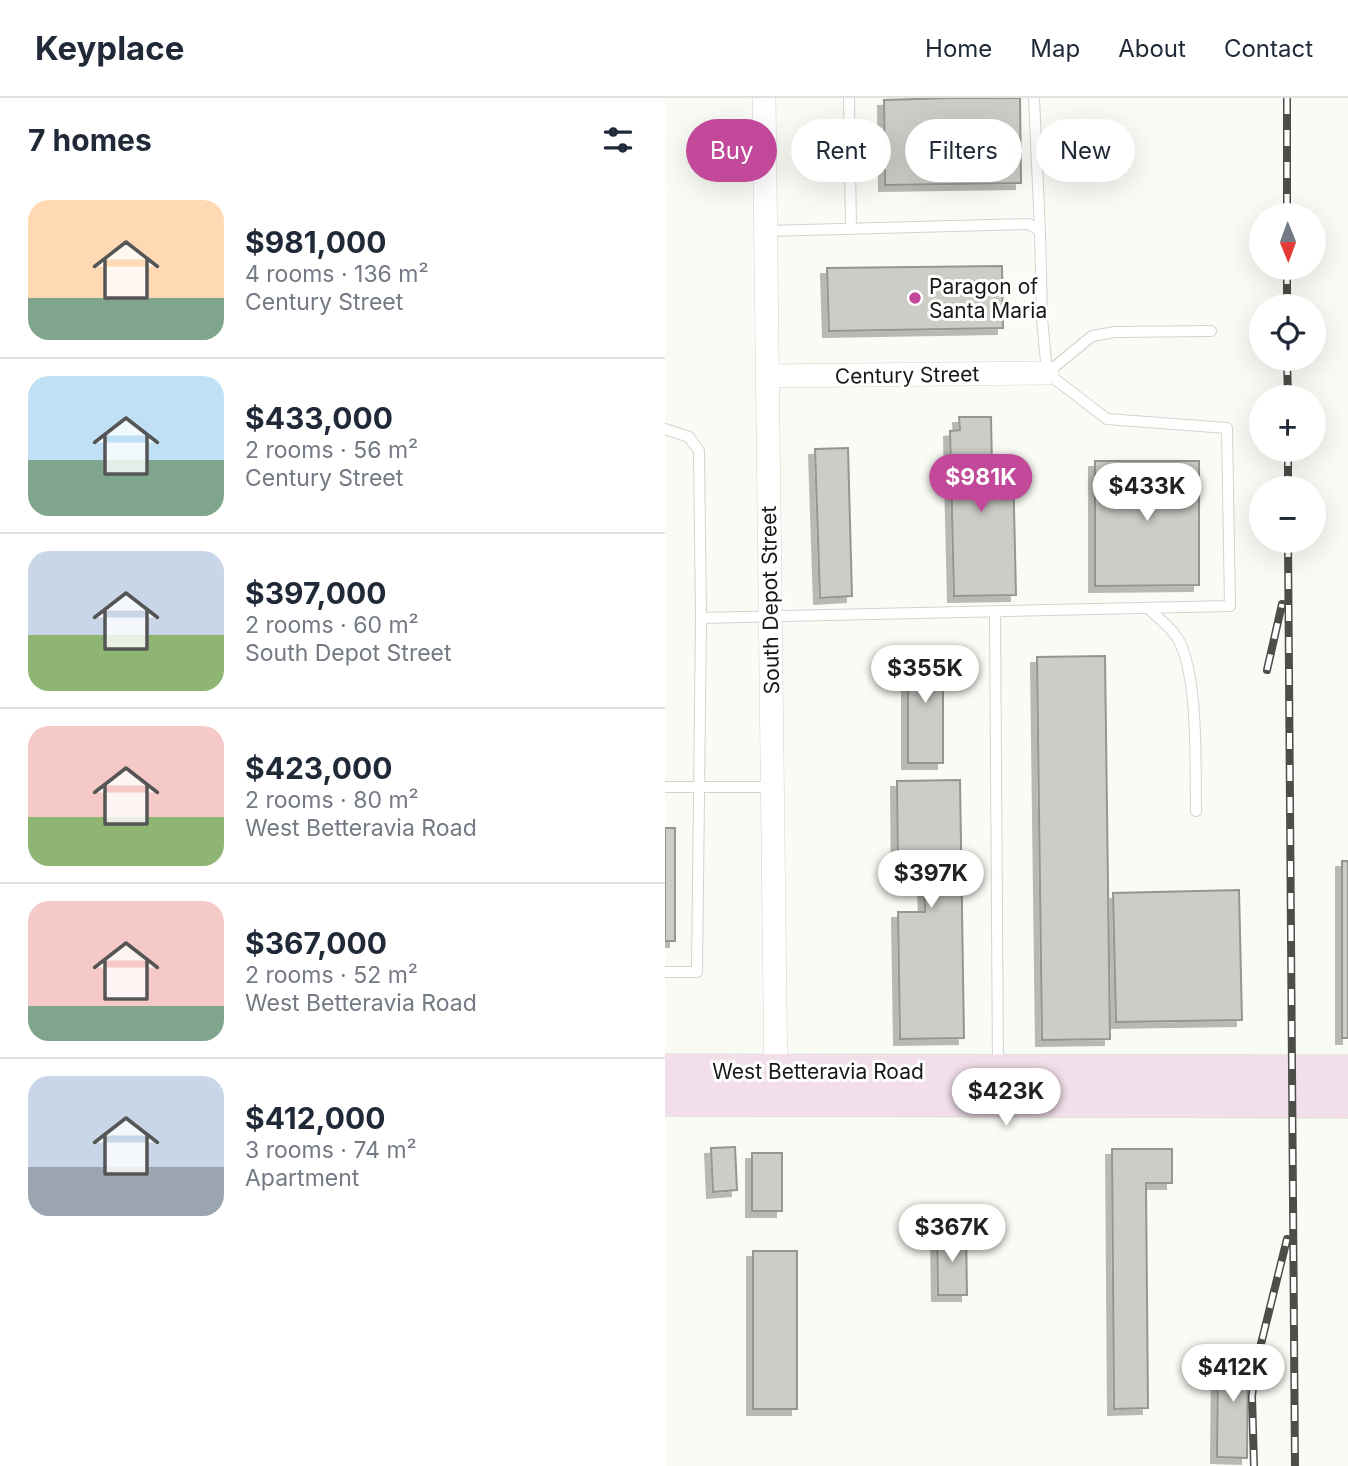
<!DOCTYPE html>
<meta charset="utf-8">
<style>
body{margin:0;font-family:Inter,sans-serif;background:#f2f2f3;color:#1f2937;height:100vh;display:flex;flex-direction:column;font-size:26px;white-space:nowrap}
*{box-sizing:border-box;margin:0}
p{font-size:23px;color:#747a83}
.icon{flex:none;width:38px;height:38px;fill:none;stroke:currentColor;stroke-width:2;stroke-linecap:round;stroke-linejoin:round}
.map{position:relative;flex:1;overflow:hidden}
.drawer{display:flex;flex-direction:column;background:#fff;width:665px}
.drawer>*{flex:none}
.guide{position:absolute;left:21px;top:21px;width:556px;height:63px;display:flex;gap:14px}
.needle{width:46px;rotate:179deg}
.controls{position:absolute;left:584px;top:105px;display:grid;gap:14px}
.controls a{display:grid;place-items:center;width:77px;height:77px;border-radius:50%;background:#fff;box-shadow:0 7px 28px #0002;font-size:35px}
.price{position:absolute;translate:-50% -60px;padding:0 16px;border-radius:24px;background:#fff;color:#222;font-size:23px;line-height:46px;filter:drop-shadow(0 2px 4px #0008)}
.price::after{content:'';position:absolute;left:50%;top:42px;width:21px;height:16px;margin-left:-10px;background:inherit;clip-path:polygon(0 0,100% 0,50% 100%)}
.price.current{background:#c2489a;color:#fff}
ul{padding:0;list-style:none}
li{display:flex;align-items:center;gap:21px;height:175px;padding:0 28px}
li+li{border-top:2px solid #e0e1e3}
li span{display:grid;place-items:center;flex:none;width:196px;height:140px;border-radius:21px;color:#555}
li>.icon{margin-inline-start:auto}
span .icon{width:84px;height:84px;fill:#fffc;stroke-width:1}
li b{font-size:30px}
h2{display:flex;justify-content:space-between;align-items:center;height:84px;padding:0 28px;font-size:30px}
.pill{padding:0 24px;border-radius:32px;background:#fff;box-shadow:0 7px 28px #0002;font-size:24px;line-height:63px}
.pill.current{background:#c2489a;color:#fff}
header{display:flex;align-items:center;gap:42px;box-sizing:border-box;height:98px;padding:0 35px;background:#fff;border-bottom:2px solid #e0e1e3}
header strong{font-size:33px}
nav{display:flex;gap:38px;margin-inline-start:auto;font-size:24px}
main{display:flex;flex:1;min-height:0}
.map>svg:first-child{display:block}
.building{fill:#cbcdc6;stroke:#94968f;stroke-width:2;filter:url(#shadow)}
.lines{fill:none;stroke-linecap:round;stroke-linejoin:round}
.lane-casing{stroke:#d2d4cd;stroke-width:12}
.street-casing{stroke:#d2d4cd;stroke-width:24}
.secondary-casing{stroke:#d2d4cd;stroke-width:33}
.lane{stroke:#fff;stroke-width:10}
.street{stroke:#fff;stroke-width:23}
.secondary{stroke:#f2dfea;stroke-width:32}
.rail-casing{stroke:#4d4e4a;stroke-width:8}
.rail{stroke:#fff;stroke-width:5;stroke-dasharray:16;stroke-linecap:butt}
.poi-dot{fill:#c2489a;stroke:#fff;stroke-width:2.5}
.labels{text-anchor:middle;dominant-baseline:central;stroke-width:6;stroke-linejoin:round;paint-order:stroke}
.poi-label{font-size:21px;fill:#181916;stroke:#fff;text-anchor:start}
.street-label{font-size:21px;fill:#181916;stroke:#fff}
</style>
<header>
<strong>Keyplace</strong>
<nav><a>Home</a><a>Map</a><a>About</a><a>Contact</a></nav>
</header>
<main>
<section class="drawer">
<h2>7 homes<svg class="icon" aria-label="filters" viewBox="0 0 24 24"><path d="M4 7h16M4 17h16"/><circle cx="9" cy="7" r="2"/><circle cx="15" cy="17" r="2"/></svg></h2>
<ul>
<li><span style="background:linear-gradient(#ffd9b3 70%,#7fa58c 0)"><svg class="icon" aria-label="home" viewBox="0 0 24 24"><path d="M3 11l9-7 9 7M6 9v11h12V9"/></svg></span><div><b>$981,000</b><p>4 rooms · 136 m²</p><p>Century Street</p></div></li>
<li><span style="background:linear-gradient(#bfe0f5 60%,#7fa58c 0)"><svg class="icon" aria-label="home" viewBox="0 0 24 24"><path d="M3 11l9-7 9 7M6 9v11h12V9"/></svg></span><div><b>$433,000</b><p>2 rooms · 56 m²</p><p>Century Street</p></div></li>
<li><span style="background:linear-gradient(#c9d6e8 60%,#8fb573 0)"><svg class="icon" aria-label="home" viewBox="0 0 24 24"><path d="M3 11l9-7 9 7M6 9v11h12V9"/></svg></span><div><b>$397,000</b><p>2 rooms · 60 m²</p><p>South Depot Street</p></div></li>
<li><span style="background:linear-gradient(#f6c9c9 65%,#8fb573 0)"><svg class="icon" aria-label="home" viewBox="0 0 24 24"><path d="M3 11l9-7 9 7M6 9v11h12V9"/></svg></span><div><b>$423,000</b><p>2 rooms · 80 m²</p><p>West Betteravia Road</p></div></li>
<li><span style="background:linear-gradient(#f6c9c9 75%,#7fa58c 0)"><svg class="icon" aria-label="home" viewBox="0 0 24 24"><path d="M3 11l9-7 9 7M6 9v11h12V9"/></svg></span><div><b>$367,000</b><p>2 rooms · 52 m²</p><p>West Betteravia Road</p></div></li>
<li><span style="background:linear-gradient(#c9d6e8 65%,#9aa5b1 0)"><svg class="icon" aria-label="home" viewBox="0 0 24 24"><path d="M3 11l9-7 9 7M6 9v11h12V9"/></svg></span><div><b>$412,000</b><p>3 rooms · 74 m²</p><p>Apartment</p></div></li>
</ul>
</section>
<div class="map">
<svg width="683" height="1368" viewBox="0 0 683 1368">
<defs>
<filter id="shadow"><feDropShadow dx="-6" dy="6" stdDeviation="0" flood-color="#0004"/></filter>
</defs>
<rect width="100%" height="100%" fill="#f9fcf4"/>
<path class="building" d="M 285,0 L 355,0 L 356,85 L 220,87 L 219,2 Z
M 337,168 L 338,230 L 164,233 L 162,170 Z
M 294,319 L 326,319 L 327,368 L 348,367 L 351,497 L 289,498 L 285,333 L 295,332 Z
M 183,350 L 187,498 L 155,500 L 150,351 Z
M 430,363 L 534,363 L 534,487 L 430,488 Z
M 243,548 L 278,548 L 278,665 L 243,665 Z
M 440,558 L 445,941 L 377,942 L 372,559 Z
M 295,682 L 299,940 L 235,941 L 233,814 L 260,814 L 259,788 L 233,788 L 232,683 Z
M 0,730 L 10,730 L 10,843 L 0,843 Z
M 677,763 L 683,763 L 683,940 L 677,940 Z
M 574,792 L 577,922 L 451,924 L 448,795 Z
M 70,1049 L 72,1092 L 48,1094 L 46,1050 Z
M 447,1051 L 507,1051 L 507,1085 L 481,1085 L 483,1310 L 449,1311 Z
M 87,1055 L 117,1055 L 117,1113 L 87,1113 Z
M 272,1135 L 301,1135 L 302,1197 L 273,1197 Z
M 88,1153 L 132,1153 L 132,1311 L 88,1311 Z
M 553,1253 L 583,1254 L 582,1360 L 552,1359 Z"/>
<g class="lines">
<defs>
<path id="lane" d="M 184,0 L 186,131
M 369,0 L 375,133
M 382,275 L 427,238 L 450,234 L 546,233
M 0,331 L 24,339 L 34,353 L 36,520 L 565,508 L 562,330 L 442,321 L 382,275 L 377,220 L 375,133 L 364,126 L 101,133
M 483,510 C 492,519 507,530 513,541 C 534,578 530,670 531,713
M 330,514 L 333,970
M 0,689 L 107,689
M 0,874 L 32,874 L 36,520"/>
<path id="street" d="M 99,0 L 111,987
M 103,278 L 382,275"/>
<path id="secondary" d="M 0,972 L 683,973
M 0,1002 L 683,1004"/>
</defs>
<use href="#lane" class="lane-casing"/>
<use href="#street" class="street-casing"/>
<use href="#secondary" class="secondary-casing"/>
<use href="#lane" class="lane"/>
<use href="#street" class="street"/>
<use href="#secondary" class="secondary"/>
<defs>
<path id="rail" d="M 622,0 L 622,117
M 622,170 L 622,208
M 622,261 L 623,299
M 623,352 L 623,390
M 623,443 L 630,1368
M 602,572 L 617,506
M 589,1368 L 587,1298 L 591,1266 L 622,1141"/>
</defs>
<use href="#rail" class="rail-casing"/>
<use href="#rail" class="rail"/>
</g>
<circle class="poi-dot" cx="250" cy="200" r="7"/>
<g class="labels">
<g class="poi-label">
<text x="264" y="188">Paragon of<tspan x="264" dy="24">Santa Maria</tspan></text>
</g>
<g class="street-label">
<text transform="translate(242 277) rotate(-1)">Century Street</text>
<text transform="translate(105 502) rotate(-91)">South Depot Street</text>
<text x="153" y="973">West Betteravia Road</text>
</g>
</g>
</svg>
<div class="controls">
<a><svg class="needle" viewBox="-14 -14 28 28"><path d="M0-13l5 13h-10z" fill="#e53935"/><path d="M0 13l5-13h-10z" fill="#747a83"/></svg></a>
<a><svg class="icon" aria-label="locate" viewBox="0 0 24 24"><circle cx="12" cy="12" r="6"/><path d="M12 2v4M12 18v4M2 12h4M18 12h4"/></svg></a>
<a>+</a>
<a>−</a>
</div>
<b class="price current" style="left:316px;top:416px">$981K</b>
<b class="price" style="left:482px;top:425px">$433K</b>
<b class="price" style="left:260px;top:607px">$355K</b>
<b class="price" style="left:266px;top:812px">$397K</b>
<b class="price" style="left:341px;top:1030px">$423K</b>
<b class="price" style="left:287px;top:1166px">$367K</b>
<b class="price" style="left:568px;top:1306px">$412K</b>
<div class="guide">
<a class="pill current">Buy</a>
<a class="pill">Rent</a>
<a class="pill">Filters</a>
<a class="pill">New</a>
</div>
</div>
</main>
